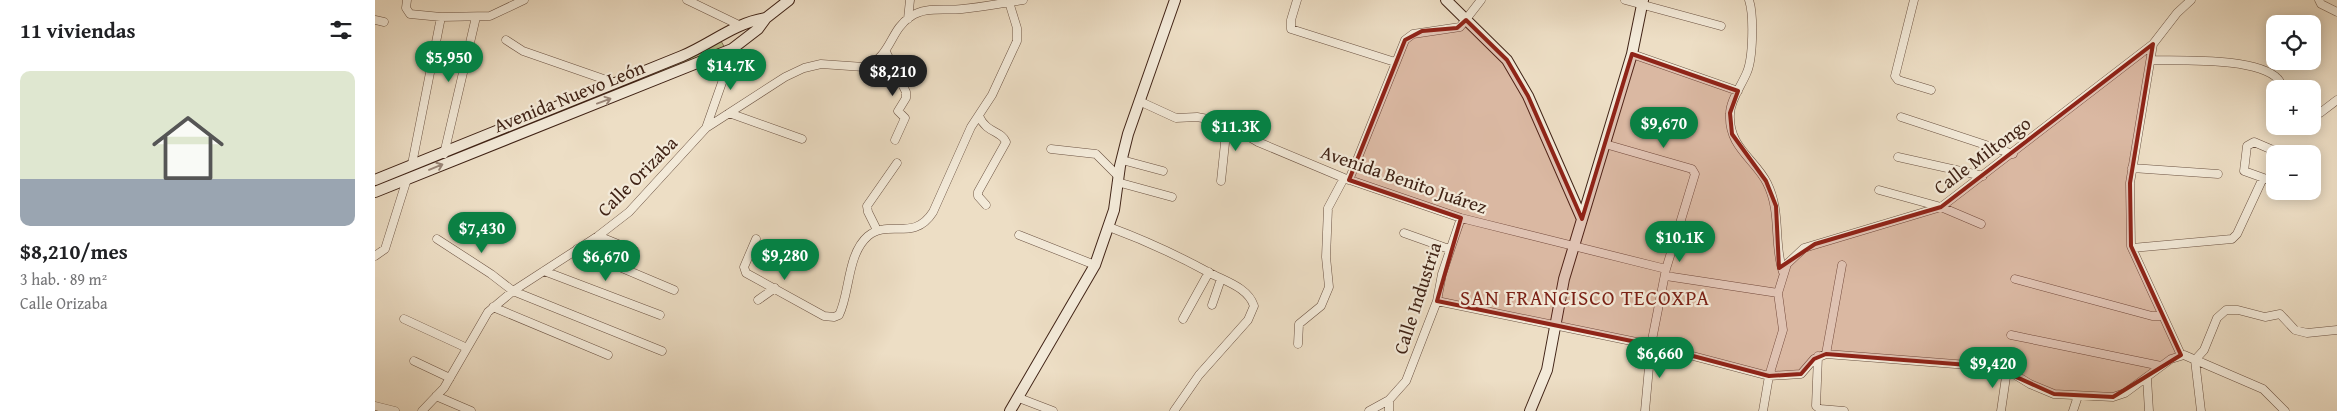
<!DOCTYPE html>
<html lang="es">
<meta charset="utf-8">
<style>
body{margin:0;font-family:"Gentium Book Plus",serif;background:#f6f6f6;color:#202124;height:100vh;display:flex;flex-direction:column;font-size:19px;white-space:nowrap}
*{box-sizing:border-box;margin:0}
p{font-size:16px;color:#757577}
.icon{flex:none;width:28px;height:28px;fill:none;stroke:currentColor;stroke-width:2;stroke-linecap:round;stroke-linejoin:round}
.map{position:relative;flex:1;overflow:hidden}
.sheet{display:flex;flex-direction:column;background:#fff;width:375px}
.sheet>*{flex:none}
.tools{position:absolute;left:1891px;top:15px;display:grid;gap:10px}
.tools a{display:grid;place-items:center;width:55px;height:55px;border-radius:10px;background:#fff;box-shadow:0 2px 12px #0003;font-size:25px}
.price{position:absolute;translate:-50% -42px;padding:0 11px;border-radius:18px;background:#0b8043;color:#fff;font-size:16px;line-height:32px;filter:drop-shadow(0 1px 2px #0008)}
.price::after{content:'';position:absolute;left:50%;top:30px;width:15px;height:11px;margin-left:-8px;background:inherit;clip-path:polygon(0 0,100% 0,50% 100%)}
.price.active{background:#222;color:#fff}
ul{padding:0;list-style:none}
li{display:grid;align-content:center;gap:10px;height:265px;padding:0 20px}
li span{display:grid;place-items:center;height:155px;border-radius:10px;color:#555}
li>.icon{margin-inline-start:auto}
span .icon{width:90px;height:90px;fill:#fffc;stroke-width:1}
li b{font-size:21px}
h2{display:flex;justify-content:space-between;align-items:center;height:60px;padding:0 20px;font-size:21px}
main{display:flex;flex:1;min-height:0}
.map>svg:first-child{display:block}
.green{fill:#bec090;stroke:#7f7253}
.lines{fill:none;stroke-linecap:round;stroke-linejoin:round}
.street-casing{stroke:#6b5242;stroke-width:9}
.secondary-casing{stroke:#402316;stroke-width:12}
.street{stroke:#f3ead9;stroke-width:8}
.secondary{stroke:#f3ead9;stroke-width:10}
.oneway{stroke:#9a8678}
.marked{fill:#8f2418;fill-opacity:0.2;stroke:#8f2418;stroke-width:4;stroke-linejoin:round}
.labels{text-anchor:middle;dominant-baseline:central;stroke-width:4.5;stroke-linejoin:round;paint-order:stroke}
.street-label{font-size:19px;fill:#402316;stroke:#f3ead9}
.quarter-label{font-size:21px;letter-spacing:1px;fill:#7a1f14;stroke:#f3ead9}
</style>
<main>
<section class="sheet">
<h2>11 viviendas<svg class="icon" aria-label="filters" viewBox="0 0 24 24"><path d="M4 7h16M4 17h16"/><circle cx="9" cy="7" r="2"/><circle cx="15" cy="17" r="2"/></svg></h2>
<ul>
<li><span style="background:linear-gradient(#dfe7d0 70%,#9aa5b1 0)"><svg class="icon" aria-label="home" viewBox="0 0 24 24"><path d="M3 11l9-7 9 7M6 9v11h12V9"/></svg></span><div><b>$8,210/mes</b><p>3 hab. · 89 m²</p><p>Calle Orizaba</p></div></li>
</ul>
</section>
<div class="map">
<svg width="1962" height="411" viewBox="0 0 1962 411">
<rect width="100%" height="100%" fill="#eddec5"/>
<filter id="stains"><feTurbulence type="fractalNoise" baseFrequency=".004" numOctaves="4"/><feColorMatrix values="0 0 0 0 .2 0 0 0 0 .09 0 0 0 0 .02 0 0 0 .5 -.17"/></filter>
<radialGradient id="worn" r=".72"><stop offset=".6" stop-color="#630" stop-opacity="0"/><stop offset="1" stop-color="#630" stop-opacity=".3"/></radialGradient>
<path class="green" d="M 346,41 L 350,48 L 211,106 L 208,98 Z"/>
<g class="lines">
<defs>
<path id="street" d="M 32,0 L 31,8 L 35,14 L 66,17 L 115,16 L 149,0
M 312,0 L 364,25
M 922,0 L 916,20 L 916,29 L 1020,62
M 1250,0 L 1346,26
M 1374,0 C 1379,15 1378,58 1372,72 C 1367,85 1355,100 1355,114 C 1353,147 1380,159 1392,183 C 1407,213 1398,243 1408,272
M 1539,0 L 1520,76 L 1523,80 L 1556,90
M 1944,0 L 1946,4 L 1962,12
M 533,19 L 535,0
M 0,20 L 9,22
M 131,40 L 148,51 L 240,83
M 1778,44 L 1755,183 L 1756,246 L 1806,355
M 511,52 L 531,92 L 531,98 L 523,111 L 530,118 L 520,140
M 1257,54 L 1363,91
M 1776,60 C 1806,61 1882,57 1903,79 C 1905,81 1907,86 1910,89
M 764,101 L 801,118 L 822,117 L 849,122 L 883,142 L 969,178 L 1086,218 L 1291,269
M 354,113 L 427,139
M 1938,113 L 1945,113 L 1962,100
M 604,116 C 612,134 626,130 631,142 L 603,192 L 603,196 L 611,205
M 1526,117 L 1638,154
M 331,128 L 356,57 L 357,49
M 1230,144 L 1317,169 L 1320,174 L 1291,269 L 1276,345 L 1270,411
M 676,149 L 721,154 L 743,176
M 69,154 L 101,17
M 1523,157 L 1608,176
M 747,160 L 788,171
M 37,164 L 66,17
M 1757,168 L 1843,174
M 1900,173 L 1897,181 L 1869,171 L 1872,146 L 1879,142 L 1907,154
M 974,180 L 1030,40 L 1038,34 L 1085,27 L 1106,0
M 846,181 L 850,143 L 849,122
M 742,182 L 797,197
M 1504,190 L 1566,207 L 1606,224
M 734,227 C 772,241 798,253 833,272 C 849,281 873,287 879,306 L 873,320 L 824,375 L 799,411
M 502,230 L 493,212 L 492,206 L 522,163
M 1029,233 L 1074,249
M 644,235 L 720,265
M 223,236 L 260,251
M 62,239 L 116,274 L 138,291 L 287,351
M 381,239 L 369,267 L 371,273 L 449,316 L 459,317 L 464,315 C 475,293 472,254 493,236 C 514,219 539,242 558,212 L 596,127 L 617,95 L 642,41 L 642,28 L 634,2
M 1757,248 L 1857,239 L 1862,234 L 1888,178
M 202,249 L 299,290
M 0,256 L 10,249 L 32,179
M 169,271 L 285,315
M 1291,276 L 1403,293
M 1640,279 L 1777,316 L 1788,316
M 1403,293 L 1412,264 L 1429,248 L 1566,207 L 1574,201 L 1778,44 L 1802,13 L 1816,0
M 383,300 L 400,288
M 1062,301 L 1276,345 L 1394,376 L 1426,374 L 1439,359 L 1451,354 L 1619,367 L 1632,370 L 1655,384 L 1679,394 L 1738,397 L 1750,393 L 1796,359 L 1809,355 L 1888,389 L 1910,411
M 837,305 L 846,279
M 118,307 L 233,355
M 29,319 L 92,348
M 808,319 L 834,272
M 1636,335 L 1786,366
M 923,344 L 924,324 L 946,306 L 954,287 L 951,257 L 953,208 L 969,178
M 1451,354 L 1467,265
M 1443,356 L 1441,406 L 1445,409 L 1469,411
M 1820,360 L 1829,350 L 1842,318 L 1851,310 L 1863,310 L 1890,317 L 1905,314 L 1920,330 L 1932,333 L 1962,330
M 1820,360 L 1826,411
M 39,361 L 75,378
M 1772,378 L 1774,411
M 61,396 L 96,411
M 644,398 L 678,411
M 0,406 L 20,411
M 47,411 L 69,388 L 113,312 L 138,291 L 223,236 L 254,212 L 331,128 L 410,77 L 429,68 L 446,64 L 489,67 C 517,57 514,31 535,17 C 550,6 569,11 587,9 C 608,7 628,3 648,0
M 994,411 L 1014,400 L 1031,381 L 1062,301 L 1067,274 L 1086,218
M 1014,411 L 1014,400
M 1388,411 L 1394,376 L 1408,330 L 1403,293
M 1626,411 L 1632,370
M 1698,411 L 1703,396"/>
<path id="secondary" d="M 1071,0 L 1132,60 L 1153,96 L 1207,219
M 0,180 L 307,56 C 336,44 359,23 391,18
M 0,192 L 357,49 L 383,29 L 391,18 L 414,0
M 635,411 L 720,265 L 739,210 L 745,166 L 753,134 L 800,0
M 1155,411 L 1172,370 L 1189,279 L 1257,54 L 1268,0"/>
</defs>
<use href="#street" class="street-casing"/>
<use href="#secondary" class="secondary-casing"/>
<use href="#street" class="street"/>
<use href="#secondary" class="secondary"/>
</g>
<defs><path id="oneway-shaft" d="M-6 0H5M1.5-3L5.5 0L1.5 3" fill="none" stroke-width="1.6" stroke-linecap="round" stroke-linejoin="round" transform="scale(1.25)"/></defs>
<g class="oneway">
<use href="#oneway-shaft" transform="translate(229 101) rotate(-20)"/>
<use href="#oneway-shaft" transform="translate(61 167) rotate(-22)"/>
</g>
<path class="marked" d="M 1091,20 L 1132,60 L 1153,96 L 1207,219 L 1257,54 L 1363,91 L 1355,113 L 1357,134 L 1391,181 L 1401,206 L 1404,268 L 1440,244 L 1566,207 L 1778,44 L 1755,183 L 1756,246 L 1806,355 L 1738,397 L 1679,394 L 1619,367 L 1451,354 L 1439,359 L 1426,374 L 1394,376 L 1276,345 L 1062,301 L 1086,218 L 974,180 L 1030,40 L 1047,31 L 1082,28 Z"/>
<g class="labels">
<g class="street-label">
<text transform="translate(194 96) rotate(-22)">Avenida Nuevo León</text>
<text transform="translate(1607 155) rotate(-37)">Calle Miltongo</text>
<text transform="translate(262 176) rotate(-45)">Calle Orizaba</text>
<text transform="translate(1029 179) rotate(19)">Avenida Benito Juárez</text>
<text transform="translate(1042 298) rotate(-72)">Calle Industria</text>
</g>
<g class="quarter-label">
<text x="1210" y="297">SAN FRANCISCO TECOXPA</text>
</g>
</g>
<rect width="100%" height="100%" filter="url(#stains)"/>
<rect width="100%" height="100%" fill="url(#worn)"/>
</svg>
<div class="tools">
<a><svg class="icon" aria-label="locate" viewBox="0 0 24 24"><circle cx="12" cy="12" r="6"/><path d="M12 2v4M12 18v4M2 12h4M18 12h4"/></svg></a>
<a>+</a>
<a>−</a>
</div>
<b class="price" style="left:74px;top:83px">$5,950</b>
<b class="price" style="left:356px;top:91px">$14.7K</b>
<b class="price active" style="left:518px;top:97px">$8,210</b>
<b class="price" style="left:1289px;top:149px">$9,670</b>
<b class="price" style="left:861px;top:152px">$11.3K</b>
<b class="price" style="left:107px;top:254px">$7,430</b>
<b class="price" style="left:1305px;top:263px">$10.1K</b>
<b class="price" style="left:410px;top:281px">$9,280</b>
<b class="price" style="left:231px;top:282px">$6,670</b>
<b class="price" style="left:1285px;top:379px">$6,660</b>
<b class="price" style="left:1618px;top:389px">$9,420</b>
</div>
</main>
